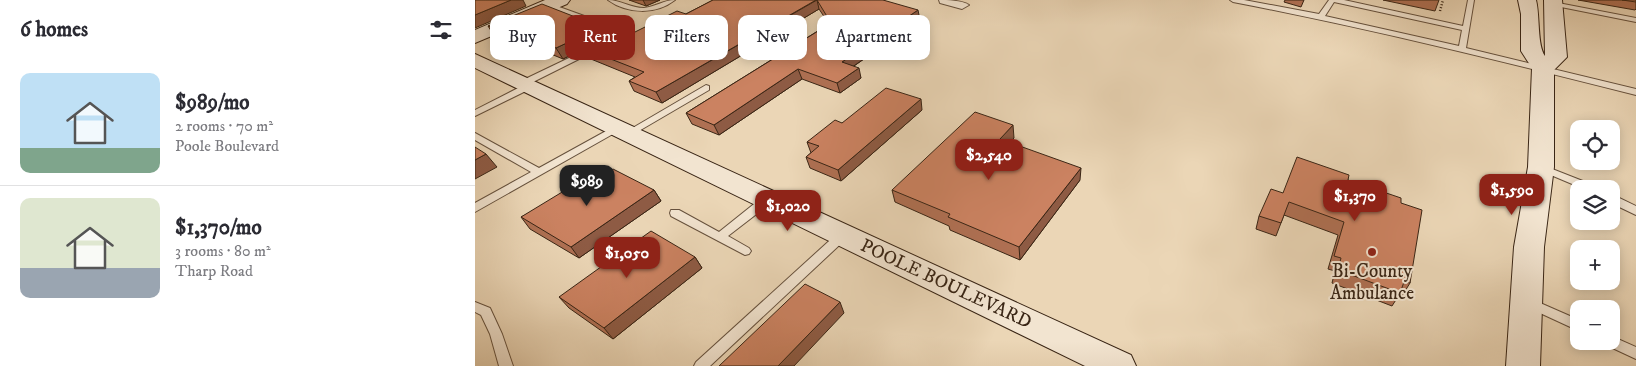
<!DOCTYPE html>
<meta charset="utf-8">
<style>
body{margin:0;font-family:"IM FELL DW Pica",serif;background:#f2f2f3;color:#2b2b33;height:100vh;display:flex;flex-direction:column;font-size:19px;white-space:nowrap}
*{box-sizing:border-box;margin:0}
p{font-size:16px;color:#7c7c81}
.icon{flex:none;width:28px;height:28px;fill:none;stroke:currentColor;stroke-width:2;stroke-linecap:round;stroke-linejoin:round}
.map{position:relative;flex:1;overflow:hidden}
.side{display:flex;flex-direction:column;background:#fff;width:475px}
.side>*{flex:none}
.top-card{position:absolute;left:15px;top:15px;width:475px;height:45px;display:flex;gap:10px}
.controls{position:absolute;left:1095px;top:120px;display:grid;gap:10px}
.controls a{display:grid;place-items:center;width:50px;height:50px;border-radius:10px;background:#fff;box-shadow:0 2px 12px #0003;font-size:25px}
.price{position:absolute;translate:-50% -42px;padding:0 11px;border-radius:10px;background:#8f2418;color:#fff;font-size:16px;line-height:32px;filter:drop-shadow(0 1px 2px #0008)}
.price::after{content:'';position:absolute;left:50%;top:30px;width:15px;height:11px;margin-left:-8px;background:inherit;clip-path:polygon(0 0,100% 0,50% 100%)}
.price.active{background:#222;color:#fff}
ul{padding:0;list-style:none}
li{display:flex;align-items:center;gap:15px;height:125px;padding:0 20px}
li+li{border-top:1px solid #e1e1e2}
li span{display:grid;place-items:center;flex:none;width:140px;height:100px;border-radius:10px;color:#555}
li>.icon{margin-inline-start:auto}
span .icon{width:60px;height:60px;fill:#fffc;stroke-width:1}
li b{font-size:21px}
h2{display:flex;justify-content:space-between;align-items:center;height:60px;padding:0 20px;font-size:21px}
.chip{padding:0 18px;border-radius:10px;background:#fff;box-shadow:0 2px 12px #0003;font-size:18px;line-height:45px}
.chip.active{background:#8f2418;color:#fff}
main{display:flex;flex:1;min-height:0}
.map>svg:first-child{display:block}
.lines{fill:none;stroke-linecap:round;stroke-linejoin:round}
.lane-casing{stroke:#66513d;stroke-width:2}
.street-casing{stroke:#66513d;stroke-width:2}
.secondary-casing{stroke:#392515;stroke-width:2}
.path{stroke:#392515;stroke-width:2.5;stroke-dasharray:1 2;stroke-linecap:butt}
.lane{fill:#f2e4d0;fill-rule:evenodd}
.street{fill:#f2e4d0;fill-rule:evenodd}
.secondary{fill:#f2e4d0;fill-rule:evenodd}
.wall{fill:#af7053;stroke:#392515}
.shaded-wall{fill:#8e5b44;stroke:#392515}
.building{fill:#cb8261;stroke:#392515}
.poi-dot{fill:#8f2418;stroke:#f2e4d0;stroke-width:2}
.labels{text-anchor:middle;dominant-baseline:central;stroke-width:4;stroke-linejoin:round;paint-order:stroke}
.poi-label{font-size:19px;fill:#392515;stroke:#f2e4d0}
.street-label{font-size:19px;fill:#392515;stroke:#f2e4d0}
</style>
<main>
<section class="side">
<h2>6 homes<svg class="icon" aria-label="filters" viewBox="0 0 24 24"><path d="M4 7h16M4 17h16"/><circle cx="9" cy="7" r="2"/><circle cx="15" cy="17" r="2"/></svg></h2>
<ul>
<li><span style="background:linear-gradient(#bfe0f5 75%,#7fa58c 0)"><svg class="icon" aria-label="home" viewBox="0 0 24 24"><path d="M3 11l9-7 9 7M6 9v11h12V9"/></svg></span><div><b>$989/mo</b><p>2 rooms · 70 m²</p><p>Poole Boulevard</p></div></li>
<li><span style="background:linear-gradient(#dfe7d0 70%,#9aa5b1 0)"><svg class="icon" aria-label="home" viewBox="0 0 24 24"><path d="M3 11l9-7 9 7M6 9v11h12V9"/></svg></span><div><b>$1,370/mo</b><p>3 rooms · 80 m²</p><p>Tharp Road</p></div></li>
</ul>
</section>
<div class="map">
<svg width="1161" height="366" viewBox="0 0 1161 366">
<rect width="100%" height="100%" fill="#ebd6b6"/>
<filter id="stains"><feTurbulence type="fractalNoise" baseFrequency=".004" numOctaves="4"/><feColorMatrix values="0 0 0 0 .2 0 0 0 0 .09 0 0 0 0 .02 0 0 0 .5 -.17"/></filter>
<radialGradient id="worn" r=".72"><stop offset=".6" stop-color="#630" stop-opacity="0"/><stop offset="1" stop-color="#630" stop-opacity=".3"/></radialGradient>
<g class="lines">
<defs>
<path id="lane" d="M 133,0 C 145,0 156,8 169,8 C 180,7 189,0 200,0 C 181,15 152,14 133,0 Z
M 755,0 L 769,0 L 844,14 L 854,0 L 869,0 L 988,26 L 993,0 L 999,0 L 991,48 L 1161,89 L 1161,95 C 1027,61 893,28 758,2 ZM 859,2 L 987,30 L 984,46 L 850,16 Z
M 1078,2 L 1161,18 L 1161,22 L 1076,5 L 1076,3 Z
M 72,4 L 76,4 L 148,30 L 151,35 L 139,43 L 133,43 L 133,39 L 142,34 L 72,6 Z
M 117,47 L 120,47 L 124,49 L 54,84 L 58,86 L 57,88 L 0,116 L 0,110 L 49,85 L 45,83 L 46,81 Z
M 231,85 L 234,86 L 234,90 L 157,135 L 154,136 L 149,133 Z
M 142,125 L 145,126 L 147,128 L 145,130 L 0,212 L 0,203 L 56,172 L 0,140 L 0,133 L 64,168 Z
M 1067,165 L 1123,187 L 1124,189 L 1109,189 L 1064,170 L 1062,168 Z
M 1136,194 L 1161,206 L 1161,215 L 1136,203 Z
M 293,195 L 297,196 L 298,199 L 297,202 L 253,236 L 274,248 L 276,251 L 274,254 L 270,255 L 196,216 L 195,213 L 196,210 L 204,210 L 244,232 L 289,196 Z
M 368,231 L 372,232 L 373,235 L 372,238 L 235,366 L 219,366 L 221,362 L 364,232 Z
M 1056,299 L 1104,320 L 1104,331 L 1052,307 L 1050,304 L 1052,301 Z
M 0,302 L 15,308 L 27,334 L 38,366 L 24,366 L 15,334 L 6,315 L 0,312 Z
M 1136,336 L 1161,347 L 1161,359 L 1131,345 L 1129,341 L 1136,341 Z"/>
<path id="street" d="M 464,0 C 473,0 486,0 494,5 L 487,9 L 465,3 Z"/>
<path id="secondary" d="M 70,0 L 95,0 L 92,4 L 0,43 L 0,30 Z
M 1043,0 L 1061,0 C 1065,15 1062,45 1070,56 L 1069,0 L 1087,0 L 1092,57 L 1079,70 L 1079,167 L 1069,247 L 1065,366 L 1031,366 L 1039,247 L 1053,167 L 1057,68 L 1046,51 L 1046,14 Z
M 0,54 L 656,355 L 661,366 L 610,366 L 0,68 Z"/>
</defs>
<use href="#lane" class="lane-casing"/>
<use href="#street" class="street-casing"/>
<use href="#secondary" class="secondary-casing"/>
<path class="path" d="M 965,11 L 968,0"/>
<use href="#lane" class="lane"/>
<use href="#street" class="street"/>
<use href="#secondary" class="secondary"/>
</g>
<path class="wall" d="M 154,0 L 185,0 L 171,6 Z
M 238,0 L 408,0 L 445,20 L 379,66 L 386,78 L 365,93 L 327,79 L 244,135 L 217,124 L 211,113 L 354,24 L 344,9 L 187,103 L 159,91 L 154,81 L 160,77 L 111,57 L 106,50 L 88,59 L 76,54 L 69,57 L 20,37 L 13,26 L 150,37 L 211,14 Z
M 810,0 L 829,0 L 826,7 L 809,2 Z
M 908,0 L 964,0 L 960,11 Z
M 1103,0 L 1161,0 L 1161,9 L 1160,10 Z
M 447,110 L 366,181 L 335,168 L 331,157 L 336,153 L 332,142 L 367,123 Z
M 539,138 L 534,142 L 605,180 L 545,260 L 475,230 L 474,226 L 420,202 L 417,190 Z
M 114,184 L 179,190 L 186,201 L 104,258 L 55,229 L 46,217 Z
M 808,193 L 926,203 L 935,283 L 927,296 L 924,295 L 917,306 L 857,283 L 860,271 L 853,269 L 863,235 L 809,215 L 801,236 L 781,229 L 784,216 Z
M 220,257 L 227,268 L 138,339 L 94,308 L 84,297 Z"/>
<path class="shaded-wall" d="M 36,0 L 48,0 L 51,6 L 0,28 L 0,15 Z
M 168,0 L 185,0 L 171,6 Z
M 342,0 L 344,9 L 187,103 L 181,92 Z
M 443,10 L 445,20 L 370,72 L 367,62 Z
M 126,27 L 132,37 L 105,47 L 106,50 L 88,59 L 81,48 Z
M 70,43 L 76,54 L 69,57 L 63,46 Z
M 384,68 L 386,78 L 365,93 L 362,83 Z
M 323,69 L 327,79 L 244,135 L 239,125 Z
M 446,99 L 447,110 L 366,181 L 363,170 Z
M 538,125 L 539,138 L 526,151 L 525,139 Z
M 11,154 L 22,167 L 0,179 L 0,160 Z
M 606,168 L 605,180 L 545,260 L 544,247 Z
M 179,190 L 186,201 L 104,258 L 96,247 Z
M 220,257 L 227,268 L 138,339 L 129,328 Z
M 365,302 L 369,313 L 319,366 L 303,366 Z"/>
<path class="building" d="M 0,0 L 36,0 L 0,15 Z
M 238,0 L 341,0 L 181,92 L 154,81 L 169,72 L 105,47 L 137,32 L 150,37 L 202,11 L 211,14 Z
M 342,0 L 408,0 L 443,10 L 367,62 L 384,68 L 362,83 L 323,69 L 239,125 L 211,113 L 356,23 Z
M 1147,0 L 1161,0 L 1161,2 Z
M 67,4 L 126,27 L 81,48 L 70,43 L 63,46 L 13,26 Z
M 411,88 L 446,99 L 363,170 L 331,157 L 344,146 L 332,142 L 360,120 L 367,123 Z
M 500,112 L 538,125 L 525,139 L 606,168 L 544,247 L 473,217 L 475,214 L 417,190 Z
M 0,147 L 11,154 L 0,160 Z
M 822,157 L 874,175 L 873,180 L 926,198 L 926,203 L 947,210 L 935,283 L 929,282 L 925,293 L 863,270 L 866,258 L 859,256 L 869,222 L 814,202 L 806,223 L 784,216 L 796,189 L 808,193 Z
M 138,169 L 179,190 L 96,247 L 46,217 L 107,180 L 114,184 Z
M 176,231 L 220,257 L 129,328 L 84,297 Z
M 330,284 L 365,302 L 303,366 L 244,366 Z"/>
<circle class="poi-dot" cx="897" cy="252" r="5"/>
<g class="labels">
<g class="poi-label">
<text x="897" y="271">Bi-County<tspan x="897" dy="22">Ambulance</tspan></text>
</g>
<g class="street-label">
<text transform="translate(471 284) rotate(25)">POOLE BOULEVARD</text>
</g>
</g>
<rect width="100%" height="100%" filter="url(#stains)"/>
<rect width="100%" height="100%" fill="url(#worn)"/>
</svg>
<div class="controls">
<a><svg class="icon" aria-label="locate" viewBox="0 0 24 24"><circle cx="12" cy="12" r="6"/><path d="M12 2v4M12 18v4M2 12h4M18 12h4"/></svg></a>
<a><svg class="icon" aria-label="layers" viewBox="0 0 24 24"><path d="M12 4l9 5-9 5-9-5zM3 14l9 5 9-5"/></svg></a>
<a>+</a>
<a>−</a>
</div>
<b class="price" style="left:514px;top:181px">$2,540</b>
<b class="price active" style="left:112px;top:207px">$989</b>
<b class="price" style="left:1037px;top:216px">$1,590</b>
<b class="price" style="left:880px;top:222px">$1,370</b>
<b class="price" style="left:313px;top:232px">$1,020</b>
<b class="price" style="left:152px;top:279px">$1,050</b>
<div class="top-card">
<a class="chip">Buy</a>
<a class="chip active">Rent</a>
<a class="chip">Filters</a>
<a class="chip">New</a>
<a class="chip">Apartment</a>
</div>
</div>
</main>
